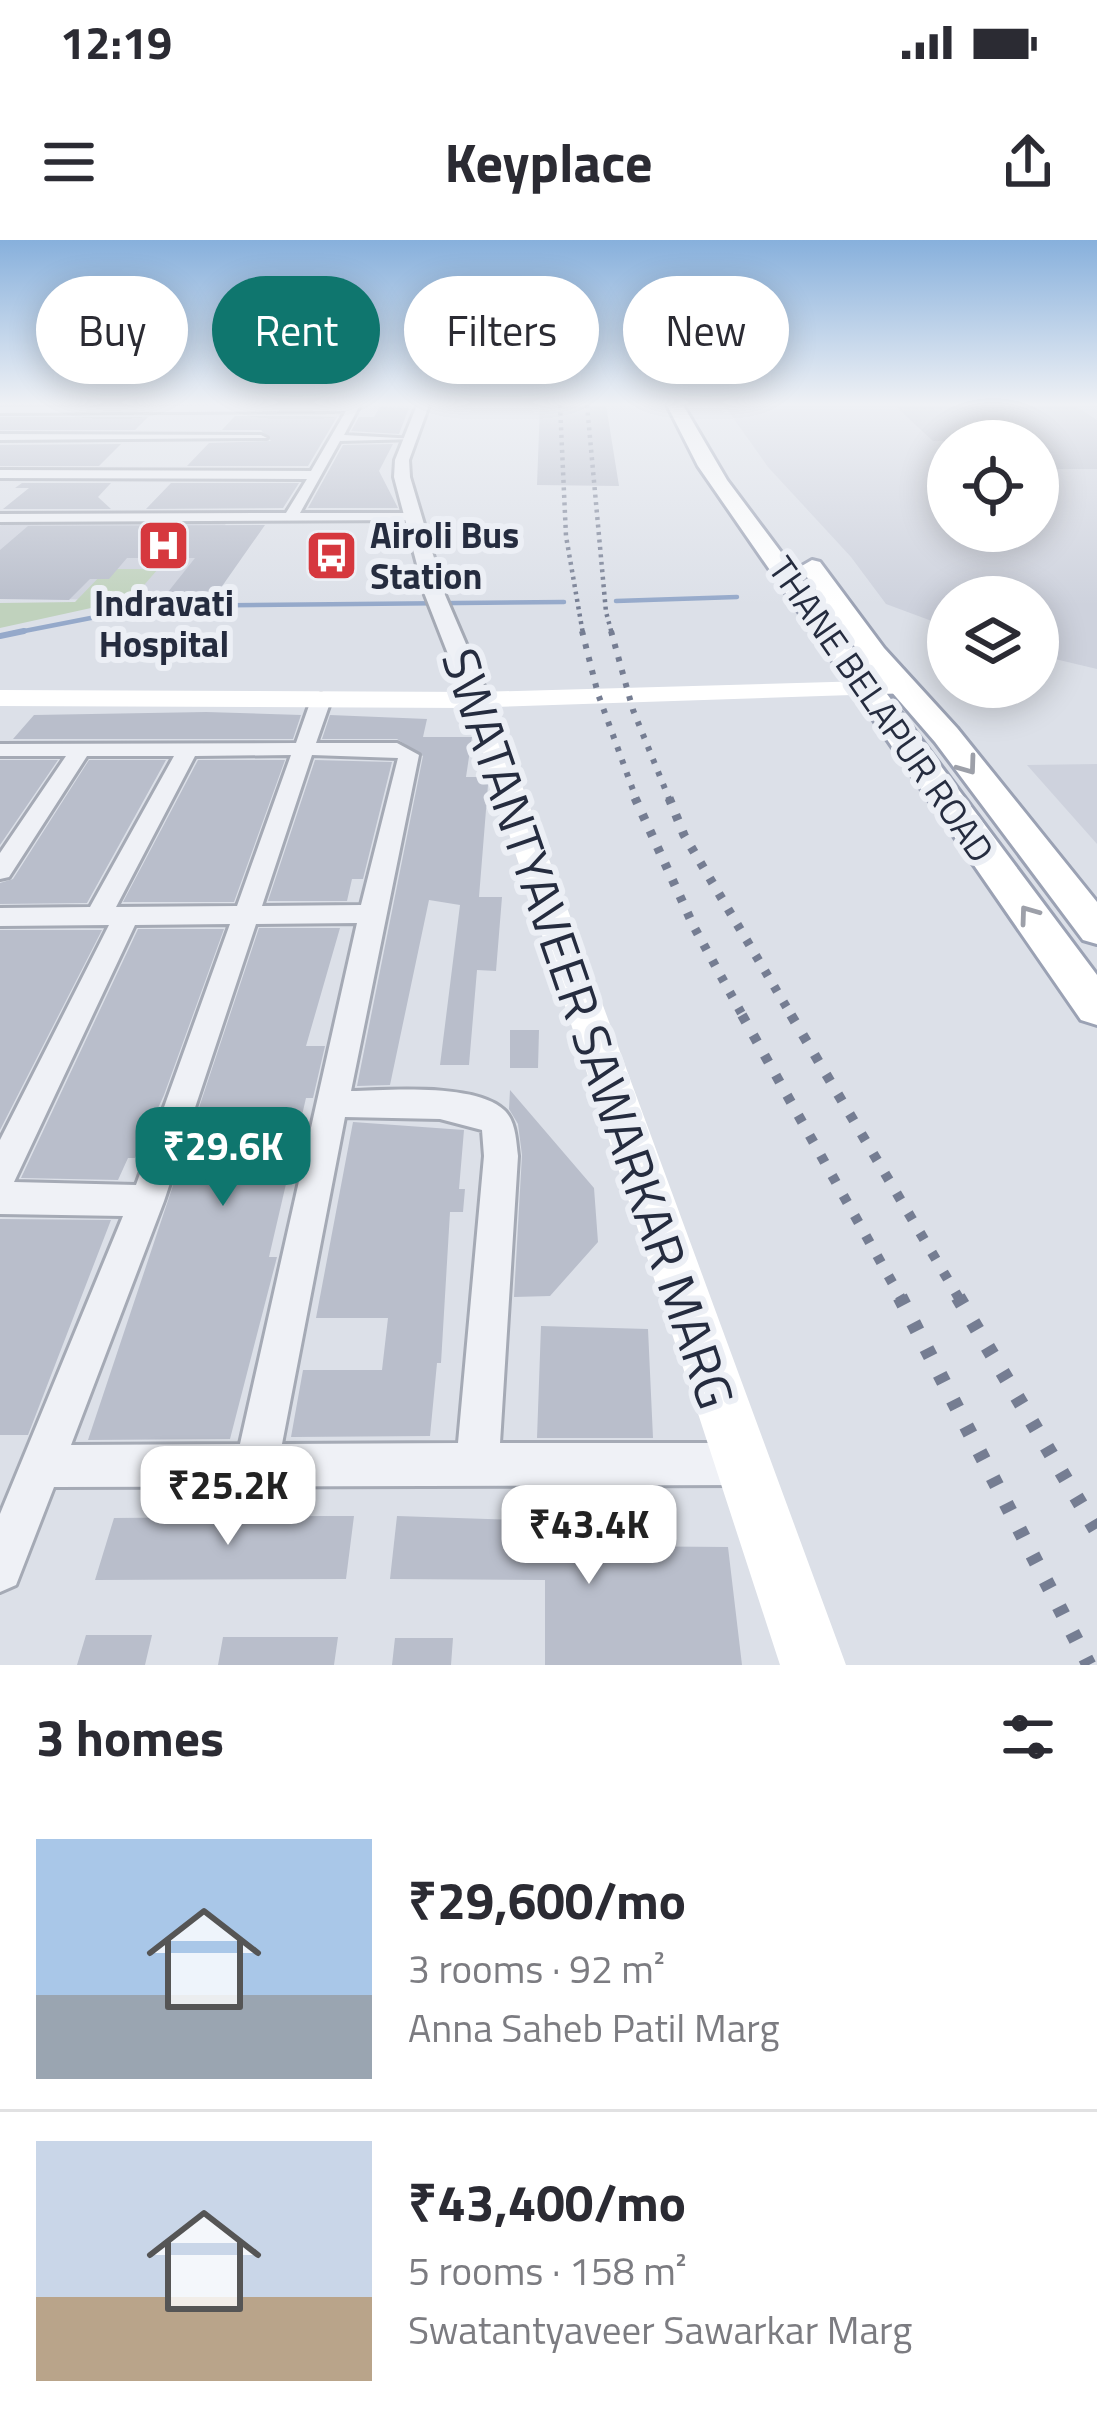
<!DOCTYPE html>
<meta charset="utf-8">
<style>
body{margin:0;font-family:"Titillium Web",sans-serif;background:#f7f7f7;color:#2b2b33;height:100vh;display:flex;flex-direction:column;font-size:45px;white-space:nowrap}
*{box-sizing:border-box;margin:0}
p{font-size:39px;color:#7c7c81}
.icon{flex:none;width:66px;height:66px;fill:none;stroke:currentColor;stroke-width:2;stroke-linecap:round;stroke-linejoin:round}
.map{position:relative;height:1425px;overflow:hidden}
.side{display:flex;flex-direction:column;background:#fff;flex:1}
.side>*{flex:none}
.banner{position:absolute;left:36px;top:36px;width:1026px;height:108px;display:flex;gap:24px}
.controls{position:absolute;left:927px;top:180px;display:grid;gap:24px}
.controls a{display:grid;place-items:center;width:132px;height:132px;border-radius:50%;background:#fff;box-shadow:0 6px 30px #0003;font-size:60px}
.price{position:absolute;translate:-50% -102px;padding:0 27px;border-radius:24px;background:#fff;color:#222;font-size:39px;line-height:78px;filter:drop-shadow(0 3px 6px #0008)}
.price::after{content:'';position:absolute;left:50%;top:72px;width:36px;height:27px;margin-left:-18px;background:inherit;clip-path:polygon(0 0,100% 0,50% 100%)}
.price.on{background:#0f766e;color:#fff}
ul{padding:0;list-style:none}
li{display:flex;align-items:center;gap:36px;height:300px;padding:0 36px}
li+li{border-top:3px solid #e1e1e2}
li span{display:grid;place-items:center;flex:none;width:336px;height:240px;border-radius:0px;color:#555}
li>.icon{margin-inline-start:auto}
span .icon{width:144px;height:144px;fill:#fffc;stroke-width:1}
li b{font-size:51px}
h2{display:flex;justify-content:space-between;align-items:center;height:144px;padding:0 36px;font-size:51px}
.pill{padding:0 42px;border-radius:54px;background:#fff;box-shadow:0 6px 30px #0003;font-size:42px;line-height:108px}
.pill.on{background:#0f766e;color:#fff}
.status{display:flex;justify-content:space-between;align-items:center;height:84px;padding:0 60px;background:#fff;direction:ltr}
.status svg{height:33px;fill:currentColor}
header{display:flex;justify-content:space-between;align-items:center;height:156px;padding:0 36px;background:#fff;font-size:54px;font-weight:700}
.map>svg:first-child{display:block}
.built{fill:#ced2dd;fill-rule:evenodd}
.green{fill:#c0d2bd}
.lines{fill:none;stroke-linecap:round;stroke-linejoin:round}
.stream-far1{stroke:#95a9ca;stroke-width:4.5}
.stream{stroke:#95a9ca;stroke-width:6}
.building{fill:#b9becb}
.minor-casing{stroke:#a5aab5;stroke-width:6}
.tertiary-casing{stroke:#a5aab5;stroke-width:6}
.primary-casing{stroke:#9ba2b4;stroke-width:6}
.minor{fill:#eff1f6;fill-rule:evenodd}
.tertiary{fill:#eff1f6;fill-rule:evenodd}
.secondary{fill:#fff;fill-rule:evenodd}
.primary{fill:#fff;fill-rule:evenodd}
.rail-far4{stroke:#757d92;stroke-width:4.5;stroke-dasharray:3 4.5;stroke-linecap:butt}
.rail-far3{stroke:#757d92;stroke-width:6;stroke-dasharray:4.5 9;stroke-linecap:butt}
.rail-far2{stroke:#757d92;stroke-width:9;stroke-dasharray:6 12;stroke-linecap:butt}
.rail-far1{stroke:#757d92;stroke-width:10;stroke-dasharray:8 15;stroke-linecap:butt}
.rail{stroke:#757d92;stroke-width:15;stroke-dasharray:9 20;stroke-linecap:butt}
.oneway{stroke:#9da0a9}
.labels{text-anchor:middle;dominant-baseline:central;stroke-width:12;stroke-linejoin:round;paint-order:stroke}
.far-poi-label{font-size:36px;font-weight:bold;fill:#252c3f;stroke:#eceff5;text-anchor:start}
.far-street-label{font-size:36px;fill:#252c3f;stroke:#eceff5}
.near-street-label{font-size:51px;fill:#252c3f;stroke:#eceff5}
</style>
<div class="status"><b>12:19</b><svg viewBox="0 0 49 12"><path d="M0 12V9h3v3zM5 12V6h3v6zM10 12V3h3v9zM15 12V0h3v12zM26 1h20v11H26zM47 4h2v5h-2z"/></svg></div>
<header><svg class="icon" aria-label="menu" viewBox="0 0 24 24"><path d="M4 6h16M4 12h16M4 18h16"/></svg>Keyplace<svg class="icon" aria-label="share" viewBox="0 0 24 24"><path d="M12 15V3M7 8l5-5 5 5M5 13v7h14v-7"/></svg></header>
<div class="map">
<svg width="1097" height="1425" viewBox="0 0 1097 1425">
<rect width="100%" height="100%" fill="#dce0e8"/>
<path class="built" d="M 724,165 L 1097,165 L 1097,429 L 1038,415 L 1038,357 L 948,357 L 948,387 L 886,364 L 851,317 L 768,227 ZM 948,201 L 1038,201 L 1038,291 L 948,291 Z
M 231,277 L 168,361 L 0,358 L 0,286 L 4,281 Z
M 1097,524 L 1097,604 L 1027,525 Z"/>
<path class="green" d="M 107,329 L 158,329 L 132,359 L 0,388 L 0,363 L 75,362 Z"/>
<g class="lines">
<path class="stream-far1" d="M 616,361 L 737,357
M 9,394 L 152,366 L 564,362"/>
<path class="stream" d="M 0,396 L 24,391"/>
</g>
<path class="building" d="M 540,165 L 606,165 L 619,246 L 537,245 Z
M 894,165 L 1074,165 L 1097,180 L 1097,229 L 1038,229 L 1038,201 L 933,201 Z
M 380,167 L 409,168 L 399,194 L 351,191 L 359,177 L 374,177 Z
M 235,176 L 308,176 L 337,177 L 308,226 L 187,226 L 209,203 L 271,201 L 261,190 L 222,190 Z
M 0,177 L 148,177 L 135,190 L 0,190 Z
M 0,204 L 0,205 L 121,204 L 99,226 L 0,226 Z
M 393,204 L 379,231 L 398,268 L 308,268 L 343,205 Z
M 22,243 L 111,243 L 98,257 L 111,269 L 3,269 L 29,248 L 15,248 Z
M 171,243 L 299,243 L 283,268 L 146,269 Z
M 265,285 L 218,352 L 168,352 L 195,318 L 127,318 L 109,339 L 90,339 L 69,360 L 0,359 L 0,310 L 28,286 Z
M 206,472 L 301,475 L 293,499 L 13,499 L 34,475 Z
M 330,475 L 427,479 L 423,497 L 472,497 L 466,537 L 486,537 L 488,545 L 479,657 L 502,657 L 496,731 L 477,730 L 469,825 L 440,825 L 460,665 L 429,660 L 390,845 L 357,846 L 423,516 L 397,499 L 322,499 Z
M 0,520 L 58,520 L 0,605 Z
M 89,520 L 166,520 L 87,663 L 0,664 L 0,643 L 13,639 Z
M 198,520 L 285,520 L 234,662 L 123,662 Z
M 315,520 L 392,522 L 363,639 L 352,639 L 347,661 L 268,661 Z
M 259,688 L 340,688 L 306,806 L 325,806 L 313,858 L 306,858 L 269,1017 L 277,1017 L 230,1199 L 88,1200 Z
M 138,689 L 224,689 L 164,855 L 135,918 L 128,918 L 118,940 L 21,938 Z
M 0,690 L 102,690 L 0,890 Z
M 510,790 L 539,790 L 538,828 L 510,828 Z
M 510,850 L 594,948 L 598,1002 L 550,1056 L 514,1057 L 522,915 L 518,884 L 509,869 Z
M 353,882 L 464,890 L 459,949 L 465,949 L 463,972 L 450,972 L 441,1123 L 437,1123 L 430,1196 L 291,1197 L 303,1130 L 382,1130 L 388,1078 L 316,1078 Z
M 0,979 L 111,980 L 28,1195 L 0,1195 Z
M 541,1086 L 648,1089 L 653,1198 L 537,1198 Z
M 321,1276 L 354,1276 L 346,1339 L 95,1340 L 114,1278 Z
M 397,1276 L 604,1283 L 605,1306 L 728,1307 L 742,1425 L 545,1425 L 545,1340 L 390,1339 Z
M 86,1395 L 152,1395 L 145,1425 L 77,1425 Z
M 223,1397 L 338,1397 L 334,1425 L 218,1425 Z
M 395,1398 L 453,1398 L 451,1425 L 392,1425 Z"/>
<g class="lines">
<defs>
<path id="minor" d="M 360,165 L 344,195 L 416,199 L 340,201 L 300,273 L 412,273 L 417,280 L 0,282 L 0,274 L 286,273 L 307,239 L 0,238 L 0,230 L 311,231 L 346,171 L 0,173 L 0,167 Z
M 0,194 L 261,195 L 267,198 L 0,200 Z
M 321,454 L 331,460 L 316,503 L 397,503 L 419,515 L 351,851 C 388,850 476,843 504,870 C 516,881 516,901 518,916 L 500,1203 L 743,1203 L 758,1209 L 764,1224 L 758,1239 L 743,1245 L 54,1247 L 16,1345 L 0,1352 L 0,1274 L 123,976 L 0,974 L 0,900 L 109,685 L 0,686 L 0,668 L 90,667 L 174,516 L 87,516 L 9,637 L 0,639 L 0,613 L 66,516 L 0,516 L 0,504 L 296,503 L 311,460 ZM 291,515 L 237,666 L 116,667 L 195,516 ZM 312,515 L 398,518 L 361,665 L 262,666 ZM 357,683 L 240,1204 L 71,1205 L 164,961 L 256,684 ZM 230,684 L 136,945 L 14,942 L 135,685 ZM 345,877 L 440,879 L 482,890 L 484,916 L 458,1203 L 282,1204 Z"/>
<path id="tertiary" d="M 417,165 L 429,165 L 409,220 L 410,237 L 445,355 L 490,460 L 478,467 L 466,460 L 425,355 L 394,237 L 395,220 Z"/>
<path id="primary" d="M 667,165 L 683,165 L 727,240 L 1097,735 L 1097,785 L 1081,780 L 698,226 Z
M 812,320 L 820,322 L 884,408 L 957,488 L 1097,662 L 1097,704 L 1083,700 L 935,502 L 864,420 L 800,327 Z"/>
</defs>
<use href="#minor" class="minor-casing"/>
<use href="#tertiary" class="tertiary-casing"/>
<use href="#primary" class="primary-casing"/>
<use href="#minor" class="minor"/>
<use href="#tertiary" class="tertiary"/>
<path class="secondary" d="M 902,440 L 911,443 L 915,448 L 911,453 L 493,467 L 846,1425 L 780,1425 L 468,468 L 0,466 L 0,450 L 478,452 Z"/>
<use href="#primary" class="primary"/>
<path class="rail-far4" d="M 560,165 L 566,296 L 583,394
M 587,165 L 606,372 L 612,394"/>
<path class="rail-far3" d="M 582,391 L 598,454 L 637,561
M 611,391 L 633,470 L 670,561"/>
<path class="rail-far2" d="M 635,558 L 694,687 L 744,778
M 669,558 L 684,595 L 793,778"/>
<path class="rail-far1" d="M 742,775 L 902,1060
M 791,775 L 960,1060"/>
<path class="rail" d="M 900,1057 L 1089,1425
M 958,1057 L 1097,1292"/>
</g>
<defs><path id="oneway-chevron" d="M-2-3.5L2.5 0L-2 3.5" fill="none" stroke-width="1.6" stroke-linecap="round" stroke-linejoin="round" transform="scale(3)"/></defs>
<g class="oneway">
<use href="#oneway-chevron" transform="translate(968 526) rotate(54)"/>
<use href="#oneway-chevron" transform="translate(1028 674) rotate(-126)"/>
</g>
<linearGradient id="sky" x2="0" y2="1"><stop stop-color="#87b0dc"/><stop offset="0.45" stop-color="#eff1f5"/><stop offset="1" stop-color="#eff1f5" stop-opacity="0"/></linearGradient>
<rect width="1097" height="365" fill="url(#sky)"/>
<defs>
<symbol id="hospital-square" viewBox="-11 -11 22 22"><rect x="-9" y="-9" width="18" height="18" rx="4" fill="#d6383e" stroke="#eceff5"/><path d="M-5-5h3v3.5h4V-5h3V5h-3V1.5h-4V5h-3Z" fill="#fff"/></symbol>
<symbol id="bus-square" viewBox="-11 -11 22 22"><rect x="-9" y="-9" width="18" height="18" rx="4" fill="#d6383e" stroke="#eceff5"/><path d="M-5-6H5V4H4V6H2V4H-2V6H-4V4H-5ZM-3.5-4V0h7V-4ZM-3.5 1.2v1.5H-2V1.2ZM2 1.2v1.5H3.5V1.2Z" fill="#fff"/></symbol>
</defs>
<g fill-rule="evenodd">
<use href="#hospital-square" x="134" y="276" width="59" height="59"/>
<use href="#bus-square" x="302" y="286" width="59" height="59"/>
</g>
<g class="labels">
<g class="far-poi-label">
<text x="370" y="294">Airoli Bus<tspan x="370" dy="41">Station</tspan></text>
<text x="164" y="362" text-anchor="middle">Indravati<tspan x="164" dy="41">Hospital</tspan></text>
</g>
<g class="far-street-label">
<text transform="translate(882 469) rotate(55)">THANE BELAPUR ROAD</text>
</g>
<g class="near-street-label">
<text transform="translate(589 788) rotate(71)">SWATANTYAVEER SAWARKAR MARG</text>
</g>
</g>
</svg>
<div class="controls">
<a><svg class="icon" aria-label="locate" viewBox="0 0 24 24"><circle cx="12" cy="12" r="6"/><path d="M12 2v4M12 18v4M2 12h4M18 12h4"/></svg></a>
<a><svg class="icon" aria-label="layers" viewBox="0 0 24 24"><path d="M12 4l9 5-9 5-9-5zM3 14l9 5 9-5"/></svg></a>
</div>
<b class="price on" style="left:223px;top:969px">₹29.6K</b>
<b class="price" style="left:228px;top:1308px">₹25.2K</b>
<b class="price" style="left:589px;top:1347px">₹43.4K</b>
<div class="banner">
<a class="pill">Buy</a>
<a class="pill on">Rent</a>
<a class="pill">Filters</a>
<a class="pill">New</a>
</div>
</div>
<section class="side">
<h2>3 homes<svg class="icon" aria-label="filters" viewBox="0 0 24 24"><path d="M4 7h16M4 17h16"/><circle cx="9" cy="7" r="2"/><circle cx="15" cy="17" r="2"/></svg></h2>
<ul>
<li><span style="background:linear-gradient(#a9c7e8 65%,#9aa5b1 0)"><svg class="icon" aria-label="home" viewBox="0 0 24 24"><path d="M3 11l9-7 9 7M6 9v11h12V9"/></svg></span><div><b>₹29,600/mo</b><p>3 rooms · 92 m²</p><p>Anna Saheb Patil Marg</p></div></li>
<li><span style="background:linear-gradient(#c9d6e8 65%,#b9a48a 0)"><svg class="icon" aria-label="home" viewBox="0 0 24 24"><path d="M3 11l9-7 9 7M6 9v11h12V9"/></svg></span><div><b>₹43,400/mo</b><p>5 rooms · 158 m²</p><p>Swatantyaveer Sawarkar Marg</p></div></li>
</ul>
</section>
